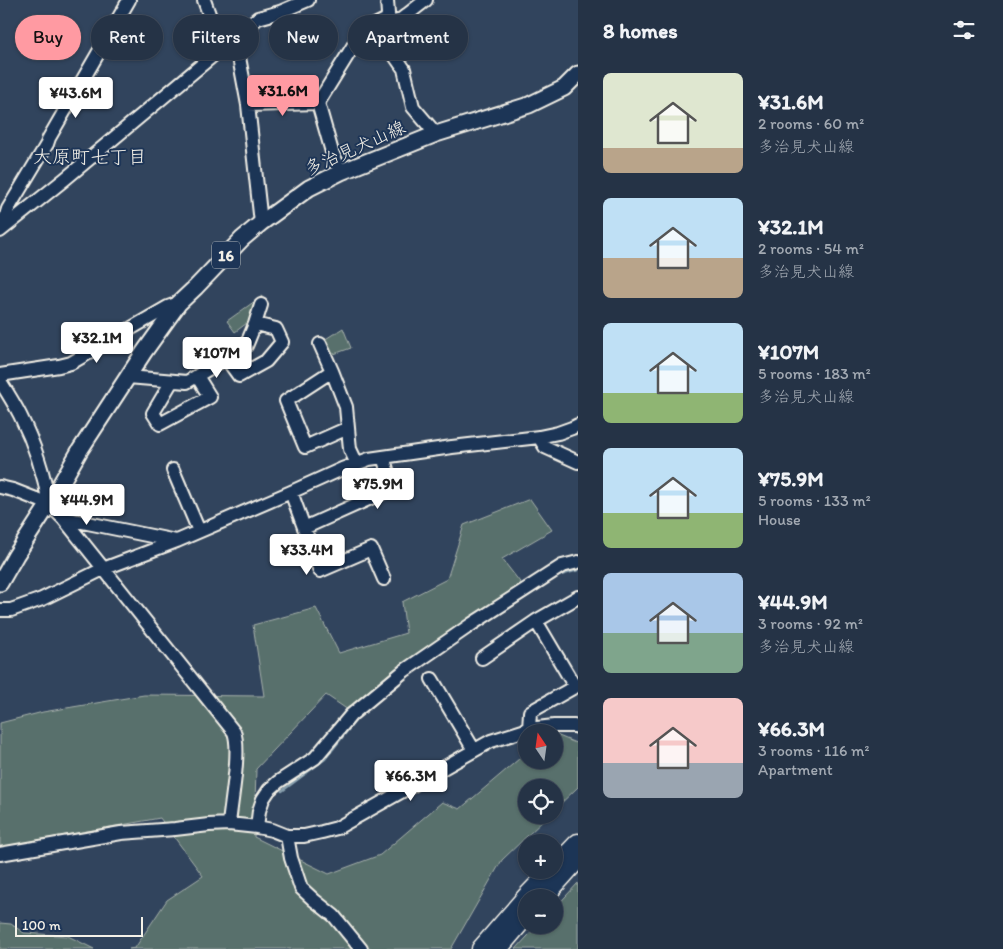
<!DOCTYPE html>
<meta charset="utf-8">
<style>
body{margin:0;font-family:Itim,"Klee One",sans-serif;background:#313f51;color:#f1f3f6;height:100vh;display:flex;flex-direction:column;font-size:19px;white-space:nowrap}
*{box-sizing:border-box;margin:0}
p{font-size:16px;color:#a3aab3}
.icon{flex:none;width:28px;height:28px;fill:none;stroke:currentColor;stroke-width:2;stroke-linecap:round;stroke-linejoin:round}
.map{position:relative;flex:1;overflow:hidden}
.sheet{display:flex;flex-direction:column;background:#253346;width:425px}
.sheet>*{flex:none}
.hud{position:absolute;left:15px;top:15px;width:475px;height:45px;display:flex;gap:10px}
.needle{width:32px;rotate:347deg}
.buttons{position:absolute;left:518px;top:724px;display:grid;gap:10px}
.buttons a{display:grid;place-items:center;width:45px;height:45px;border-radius:50%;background:#253346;box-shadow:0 1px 4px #0004,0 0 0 1px #424e5f;font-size:25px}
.scale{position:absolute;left:15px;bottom:12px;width:128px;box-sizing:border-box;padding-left:5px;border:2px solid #f4f1e8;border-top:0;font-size:14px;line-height:18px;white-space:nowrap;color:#f4f1e8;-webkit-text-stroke:4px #1d3557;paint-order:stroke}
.price{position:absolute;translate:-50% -42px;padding:0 11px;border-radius:5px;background:#fff;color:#222;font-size:16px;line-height:32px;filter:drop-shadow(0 1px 2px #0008)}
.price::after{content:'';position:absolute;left:50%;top:30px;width:15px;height:11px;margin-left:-8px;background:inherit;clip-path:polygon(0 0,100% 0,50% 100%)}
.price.active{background:#ff9aa2;color:#111}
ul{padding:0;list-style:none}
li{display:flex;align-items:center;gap:15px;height:125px;padding:0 25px}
li span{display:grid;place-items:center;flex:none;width:140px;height:100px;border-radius:8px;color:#555}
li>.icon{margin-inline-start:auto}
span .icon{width:60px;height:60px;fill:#fffc;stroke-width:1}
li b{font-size:21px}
h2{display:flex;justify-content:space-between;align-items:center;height:60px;padding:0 25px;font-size:21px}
.pill{padding:0 18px;border-radius:22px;background:#253346;box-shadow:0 1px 4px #0004,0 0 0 1px #424e5f;font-size:18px;line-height:45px}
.pill.active{background:#ff9aa2;color:#111}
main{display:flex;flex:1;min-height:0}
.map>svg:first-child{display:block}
.green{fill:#58706c;stroke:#a6b0aa}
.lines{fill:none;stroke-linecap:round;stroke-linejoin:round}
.stream{stroke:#88a0ae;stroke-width:2.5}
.minor-casing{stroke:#f4f1e8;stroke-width:16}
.major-casing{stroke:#f4f1e8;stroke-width:19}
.highway-casing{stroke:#f4f1e8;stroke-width:21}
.minor{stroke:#1d3557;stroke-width:12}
.major{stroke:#1d3557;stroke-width:15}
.highway{stroke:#1d3557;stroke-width:18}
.labels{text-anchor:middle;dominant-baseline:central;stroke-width:4;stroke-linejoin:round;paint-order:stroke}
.shield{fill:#1d3557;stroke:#b4b9bc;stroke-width:1}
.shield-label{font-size:16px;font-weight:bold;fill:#f4f1e8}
.street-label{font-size:18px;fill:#f4f1e8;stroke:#1d3557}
.neighbourhood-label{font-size:19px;fill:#f4f1e8;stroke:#1d3557}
</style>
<main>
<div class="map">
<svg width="578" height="949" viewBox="0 0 578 949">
<rect width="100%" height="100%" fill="#31445d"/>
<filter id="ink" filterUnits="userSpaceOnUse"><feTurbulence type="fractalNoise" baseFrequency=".02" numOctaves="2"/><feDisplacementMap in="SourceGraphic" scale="10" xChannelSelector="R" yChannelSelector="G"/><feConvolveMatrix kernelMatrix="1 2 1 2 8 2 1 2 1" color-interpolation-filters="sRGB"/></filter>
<g filter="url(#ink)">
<path class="green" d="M 218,29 L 229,40 L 208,58 L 201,33 Z
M 262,296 L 255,317 L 235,332 L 227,321 Z
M 343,328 L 351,348 L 331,355 L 324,340 Z
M 530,499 L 552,530 L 502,559 L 523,586 L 348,710 L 326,695 L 256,769 L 254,837 L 329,874 L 380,855 L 442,802 L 460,809 L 526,753 L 526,760 L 554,760 L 554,734 L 578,744 L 578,787 L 554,810 L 554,788 L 526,788 L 526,815 L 549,815 L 502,860 L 451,949 L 129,949 L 135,948 L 167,900 L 203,876 L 160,818 L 0,847 L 0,723 L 43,712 L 144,695 L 264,696 L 253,625 L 316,608 L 339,653 L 406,633 L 402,602 L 447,579 L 464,525 Z
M 578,883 L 578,949 L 516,949 L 538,925 L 554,925 L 554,909 Z
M 0,923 L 11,924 L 24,933 L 68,936 L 94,949 L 0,949 Z"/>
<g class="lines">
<path class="stream" d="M 557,576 L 578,570
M 282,791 L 325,759 L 359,716"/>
<defs>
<path id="minor" d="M 204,0 L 210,17 L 217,25 L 234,39 L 238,52 L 248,105 L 261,223
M 387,0 L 388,14 L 387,19
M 369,28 L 388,46 L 404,69 L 413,107 L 436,134
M 248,105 L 318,103
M 341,172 L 332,152 L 318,103 L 360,35 L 369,28 L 387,19 L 393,22 L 399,21 L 426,0
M 2,229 L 8,209 L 47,144 L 49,138 L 129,0
M 0,231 L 65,179 L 258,18 L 280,12 L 308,0
M 320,344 L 332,371 L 346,407 L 350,449 L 357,464
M 226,358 L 239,376 L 266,361 L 282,342 L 276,329 L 255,324
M 332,371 L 286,401 L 305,447 L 348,428
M 0,375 L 59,366 L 71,363 L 168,307 L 179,303
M 128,377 L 187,382 L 246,346 L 255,324 L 261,305
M 0,381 C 7,392 14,403 20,415 C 34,443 44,473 49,504
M 172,381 L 153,413 L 160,424 L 210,397 L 197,376
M 539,437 L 545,447 L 578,462
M 173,470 L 199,531
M 0,487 L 13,490 L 49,504 L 63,518 L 234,732 C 241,750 231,802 229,824
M 291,492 L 320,571 L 371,549 L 384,579
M 63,518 L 176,541
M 304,528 L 393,488 L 383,457
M 0,610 L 11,610 L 42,599 L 103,569 L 177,541 L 291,492 L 342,469 L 369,459 L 452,447 L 539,437 L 558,433 L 572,428 L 578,425
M 536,621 L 575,687
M 482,658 L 536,621 L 578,597
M 432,679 L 474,750
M 529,729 L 530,712 L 578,685
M 257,827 L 259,811 L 263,799 L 269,790 L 278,782 L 315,758 L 351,715 L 404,671 L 472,624 L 562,566 L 578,562
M 287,836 L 291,858 L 301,888 L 314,900 L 334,916 L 361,949
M 0,854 L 121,833 L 175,829 L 209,825 L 229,824 L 257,827 L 272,830 L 287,836 L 304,836 L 322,832 L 337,828 L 491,741 L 529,729 L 554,726 L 574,726 L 578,727"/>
<path id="major" d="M 0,583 L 16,555 L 49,504 L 80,450 L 144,352 L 179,303 L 196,287 L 242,239 L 261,223 L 309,188 L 341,172 L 436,134 L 529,105 L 564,88 L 578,74"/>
<path id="highway" d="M 558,864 L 578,843
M 543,898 L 578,859
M 481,949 L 527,896 L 552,870
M 498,949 L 526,916"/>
</defs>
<use href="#minor" class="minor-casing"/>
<use href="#major" class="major-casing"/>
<use href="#highway" class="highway-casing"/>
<use href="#minor" class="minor"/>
<use href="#major" class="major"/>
<use href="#highway" class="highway"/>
</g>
</g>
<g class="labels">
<rect class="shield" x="212" y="241.5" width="28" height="27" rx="4"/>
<g class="shield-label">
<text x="226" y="255">16</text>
</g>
<g class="street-label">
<text transform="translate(355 148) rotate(-24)">多治見犬山線</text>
</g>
<g class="neighbourhood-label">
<text x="90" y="156">大原町七丁目</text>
</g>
</g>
</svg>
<div class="buttons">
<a><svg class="needle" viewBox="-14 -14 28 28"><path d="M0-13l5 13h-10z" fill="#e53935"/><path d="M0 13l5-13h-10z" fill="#a3aab3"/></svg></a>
<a><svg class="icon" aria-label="locate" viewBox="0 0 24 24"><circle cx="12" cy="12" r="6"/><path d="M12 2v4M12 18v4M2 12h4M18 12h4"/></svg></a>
<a>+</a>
<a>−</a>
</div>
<div class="scale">100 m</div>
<b class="price active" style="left:283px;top:117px">¥31.6M</b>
<b class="price" style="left:76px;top:119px">¥43.6M</b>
<b class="price" style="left:97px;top:364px">¥32.1M</b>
<b class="price" style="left:217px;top:379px">¥107M</b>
<b class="price" style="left:378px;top:510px">¥75.9M</b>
<b class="price" style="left:87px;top:526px">¥44.9M</b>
<b class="price" style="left:307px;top:576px">¥33.4M</b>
<b class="price" style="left:411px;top:802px">¥66.3M</b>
<div class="hud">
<a class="pill active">Buy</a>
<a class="pill">Rent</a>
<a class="pill">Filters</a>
<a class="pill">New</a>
<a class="pill">Apartment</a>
</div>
</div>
<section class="sheet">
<h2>8 homes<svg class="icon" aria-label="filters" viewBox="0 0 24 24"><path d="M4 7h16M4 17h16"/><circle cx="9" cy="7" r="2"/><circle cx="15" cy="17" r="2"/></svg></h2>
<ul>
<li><span style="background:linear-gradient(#dfe7d0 75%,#b9a48a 0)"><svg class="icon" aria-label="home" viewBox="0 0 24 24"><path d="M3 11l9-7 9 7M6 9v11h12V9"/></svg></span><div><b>¥31.6M</b><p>2 rooms · 60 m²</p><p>多治見犬山線</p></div></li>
<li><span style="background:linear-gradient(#bfe0f5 60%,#b9a48a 0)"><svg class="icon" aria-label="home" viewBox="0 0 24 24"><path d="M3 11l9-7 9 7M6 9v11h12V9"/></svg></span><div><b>¥32.1M</b><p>2 rooms · 54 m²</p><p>多治見犬山線</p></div></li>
<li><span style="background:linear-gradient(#bfe0f5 70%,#8fb573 0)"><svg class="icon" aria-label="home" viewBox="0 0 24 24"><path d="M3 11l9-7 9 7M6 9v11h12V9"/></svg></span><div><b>¥107M</b><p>5 rooms · 183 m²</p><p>多治見犬山線</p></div></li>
<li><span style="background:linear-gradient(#bfe0f5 65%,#8fb573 0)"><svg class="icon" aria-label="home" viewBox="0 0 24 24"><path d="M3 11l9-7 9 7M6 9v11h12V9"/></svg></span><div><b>¥75.9M</b><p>5 rooms · 133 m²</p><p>House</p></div></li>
<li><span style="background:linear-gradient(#a9c7e8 60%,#7fa58c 0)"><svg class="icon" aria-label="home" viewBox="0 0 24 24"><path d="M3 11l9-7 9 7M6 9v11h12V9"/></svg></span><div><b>¥44.9M</b><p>3 rooms · 92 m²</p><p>多治見犬山線</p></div></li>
<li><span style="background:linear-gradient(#f6c9c9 65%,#9aa5b1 0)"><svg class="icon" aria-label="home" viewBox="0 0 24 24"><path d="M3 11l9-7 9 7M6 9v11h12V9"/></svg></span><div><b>¥66.3M</b><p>3 rooms · 116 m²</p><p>Apartment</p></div></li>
</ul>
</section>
</main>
